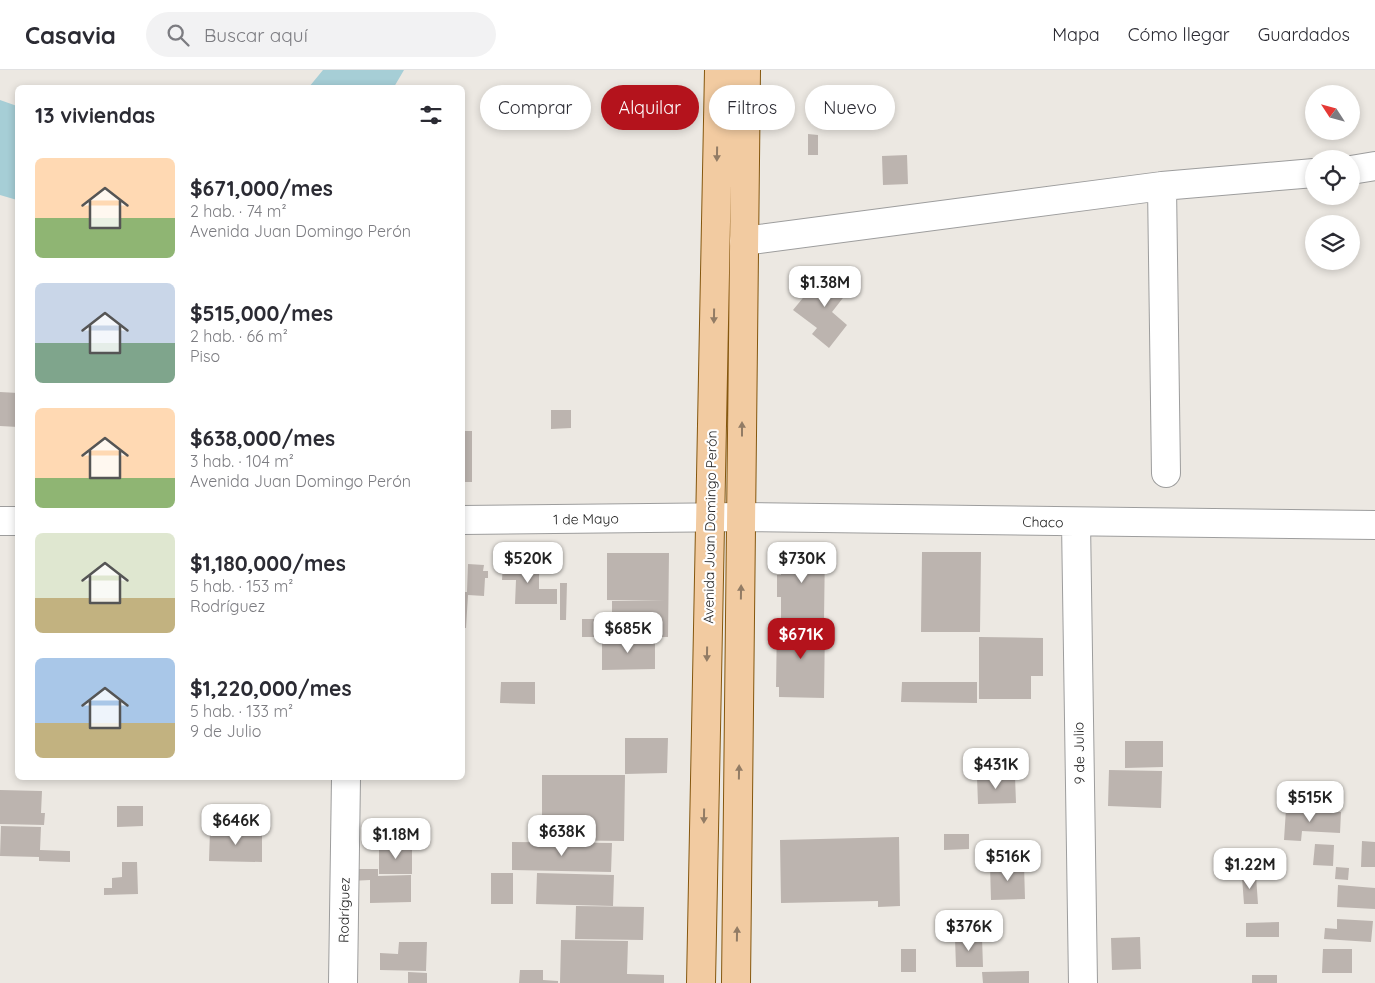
<!DOCTYPE html>
<html lang="es">
<meta charset="utf-8">
<style>
body{margin:0;font-family:Quicksand,sans-serif;background:#f2f2f3;color:#2b2b33;height:100vh;display:flex;flex-direction:column;font-size:19px;white-space:nowrap}
*{box-sizing:border-box;margin:0}
p{font-size:16px;color:#7c7c81}
.icon{flex:none;width:28px;height:28px;fill:none;stroke:currentColor;stroke-width:2;stroke-linecap:round;stroke-linejoin:round}
.map{position:relative;flex:1;overflow:hidden}
.side{position:absolute;left:15px;top:15px;width:450px;height:695px;display:flex;flex-direction:column;background:#fff;border-radius:8px;box-shadow:0 2px 8px #0003}
.side>*{flex:none}
.banner{position:absolute;left:480px;top:15px;width:475px;height:45px;display:flex;gap:10px}
.needle{width:32px;rotate:306deg}
.controls{position:absolute;left:1305px;top:15px;display:grid;gap:10px}
.controls a{display:grid;place-items:center;width:55px;height:55px;border-radius:50%;background:#fff;box-shadow:0 2px 8px #0003;font-size:25px}
.price{position:absolute;translate:-50% -42px;padding:0 11px;border-radius:10px;background:#fff;color:#222;font-size:16px;line-height:32px;filter:drop-shadow(0 1px 2px #0008)}
.price::after{content:'';position:absolute;left:50%;top:30px;width:15px;height:11px;margin-left:-8px;background:inherit;clip-path:polygon(0 0,100% 0,50% 100%)}
.price.on{background:#b4131c;color:#fff}
ul{padding:0;list-style:none}
li{display:flex;align-items:center;gap:15px;height:125px;padding:0 20px}
li span{display:grid;place-items:center;flex:none;width:140px;height:100px;border-radius:8px;color:#555}
li>.icon{margin-inline-start:auto}
span .icon{width:60px;height:60px;fill:#fffc;stroke-width:1}
li b{font-size:21px}
h2{display:flex;justify-content:space-between;align-items:center;height:60px;padding:0 20px;font-size:21px}
.chip{padding:0 18px;border-radius:22px;background:#fff;box-shadow:0 2px 8px #0003;font-size:18px;line-height:45px}
.chip.on{background:#b4131c;color:#fff}
header{display:flex;align-items:center;gap:30px;box-sizing:border-box;height:70px;padding:0 25px;background:#fff;border-bottom:1px solid #e1e1e2}
header strong{font-size:24px}
nav{display:flex;gap:28px;margin-inline-start:auto;font-size:18px}
.search{width:350px;height:45px;background:#f2f2f3;display:flex;align-items:center;gap:12px;box-sizing:border-box;padding:0 18px;border-radius:28px;color:#7c7c81;font-size:19px}
.map>svg:first-child{display:block}
.water{fill:#a6ced6}
.building{fill:#bcb4af}
.lines{fill:none;stroke-linecap:round;stroke-linejoin:round}
.minor-casing{stroke:#9d9d9d;stroke-width:30}
.major-casing{stroke:#85570e;stroke-width:30}
.minor{stroke:#fff;stroke-width:28}
.major{stroke:#f2cba1;stroke-width:28}
.oneway{fill:#927c65}
.labels{text-anchor:middle;dominant-baseline:central;stroke-width:4.5;stroke-linejoin:round;paint-order:stroke}
.street-label{font-size:14px;fill:#1c1c1c;stroke:#fff}
</style>
<header>
<strong>Casavia</strong>
<div class="search"><svg class="icon" aria-label="search" viewBox="0 0 24 24"><circle cx="10" cy="10" r="6"/><path d="M15 15l6 6"/></svg>Buscar aquí</div>
<nav><a>Mapa</a><a>Cómo llegar</a><a>Guardados</a></nav>
</header>
<div class="map">
<svg width="1375" height="913" viewBox="0 0 1375 913">
<rect width="100%" height="100%" fill="#ece8e2"/>
<path class="water" d="M 323,0 L 404,0 L 394,17 L 309,17 Z
M 0,30 L 17,36 L 17,130 L 0,125 Z"/>
<path class="building" d="M 808,64 L 818,65 L 818,85 L 808,85 Z
M 907,85 L 908,114 L 883,115 L 882,86 Z
M 833,199 L 853,215 L 832,242 L 847,255 L 829,278 L 812,264 L 817,258 L 793,240 L 807,223 L 811,226 Z
M 0,322 L 18,323 L 18,357 L 0,356 Z
M 551,340 L 571,340 L 571,358 L 551,359 Z
M 462,361 L 472,361 L 472,412 L 462,412 Z
M 790,476 L 825,477 L 824,550 L 781,550 L 781,527 L 777,527 L 777,505 L 781,505 L 781,486 Z
M 922,482 L 981,482 L 980,562 L 921,562 Z
M 607,483 L 669,483 L 668,567 L 582,567 L 582,549 L 612,549 L 612,531 L 665,531 L 607,530 Z
M 503,493 L 539,494 L 539,519 L 557,519 L 557,534 L 515,534 L 516,510 L 502,510 Z
M 468,494 L 484,495 L 483,501 L 488,501 L 488,508 L 485,508 L 484,526 L 468,525 L 466,558 L 462,558 L 462,522 L 467,522 Z
M 560,513 L 567,513 L 566,550 L 560,550 Z
M 777,553 L 825,553 L 824,628 L 779,627 L 779,617 L 776,617 Z
M 979,567 L 1043,568 L 1043,606 L 1031,606 L 1031,629 L 979,629 Z
M 602,568 L 655,568 L 655,599 L 602,600 Z
M 501,612 L 535,612 L 535,634 L 500,633 Z
M 902,612 L 977,612 L 977,633 L 901,632 Z
M 625,668 L 668,668 L 667,703 L 625,704 Z
M 1125,671 L 1163,671 L 1163,697 L 1125,698 Z
M 1109,700 L 1162,701 L 1161,738 L 1108,736 Z
M 542,705 L 625,705 L 624,771 L 542,770 Z
M 1015,706 L 1016,733 L 978,734 L 977,707 Z
M 0,720 L 42,721 L 41,743 L 45,743 L 44,755 L 0,754 Z
M 117,736 L 143,736 L 143,756 L 117,757 Z
M 1286,739 L 1341,742 L 1340,763 L 1302,761 L 1301,771 L 1284,770 Z
M 1,756 L 41,757 L 40,780 L 70,781 L 70,792 L 39,791 L 39,787 L 0,786 Z
M 210,760 L 262,761 L 262,792 L 209,791 Z
M 944,764 L 969,764 L 969,779 L 944,780 Z
M 899,767 L 900,836 L 878,837 L 878,831 L 781,833 L 780,770 Z
M 1362,771 L 1375,772 L 1375,797 L 1361,797 Z
M 512,772 L 612,773 L 611,802 L 512,800 Z
M 1315,774 L 1334,775 L 1333,796 L 1313,795 Z
M 379,776 L 412,776 L 412,804 L 379,804 Z
M 122,792 L 137,792 L 138,824 L 104,825 L 104,818 L 112,818 L 112,808 L 122,807 Z
M 1024,794 L 1025,829 L 991,830 L 990,795 Z
M 1336,797 L 1349,798 L 1348,810 L 1335,809 Z
M 350,799 L 378,799 L 378,806 L 411,805 L 411,832 L 370,833 L 370,810 L 350,811 Z
M 491,803 L 513,803 L 513,834 L 491,834 Z
M 537,803 L 614,805 L 613,836 L 536,834 Z
M 1256,806 L 1258,834 L 1244,834 L 1242,807 Z
M 1338,815 L 1375,818 L 1375,839 L 1337,837 Z
M 576,836 L 644,837 L 643,870 L 575,869 Z
M 1337,849 L 1373,851 L 1371,872 L 1324,869 L 1325,858 L 1337,859 Z
M 1279,852 L 1279,867 L 1246,867 L 1246,853 Z
M 982,867 L 983,897 L 956,897 L 955,868 Z
M 1140,867 L 1141,899 L 1112,900 L 1111,868 Z
M 561,870 L 628,871 L 627,904 L 664,905 L 664,913 L 560,913 Z
M 399,872 L 427,872 L 426,901 L 380,900 L 380,883 L 398,884 Z
M 901,879 L 916,879 L 916,902 L 901,902 Z
M 1323,879 L 1352,879 L 1352,903 L 1322,903 Z
M 520,900 L 543,900 L 543,910 L 558,911 L 558,913 L 519,913 Z
M 1029,901 L 1029,913 L 983,913 L 982,902 Z
M 408,902 L 427,903 L 427,913 L 408,913 Z
M 1252,905 L 1277,905 L 1277,913 L 1252,913 Z"/>
<g class="lines">
<defs>
<path id="minor" d="M 1351,100 L 1375,96
M 1162,116 L 1166,403
M 744,171 L 1162,116 L 1314,103
M 462,450 L 742,447 L 1375,455
M 0,451 L 18,451
M 1076,452 L 1083,913
M 343,913 L 346,708"/>
<path id="major" d="M 701,913 L 719,0
M 736,913 L 746,0"/>
</defs>
<use href="#minor" class="minor-casing"/>
<use href="#major" class="major-casing"/>
<use href="#minor" class="minor"/>
<use href="#major" class="major"/>
</g>
<defs><path id="oneway-solid" d="M-6-.8H1V-3.2L6.5 0L1 3.2V.8H-6Z" transform="scale(1.25)"/></defs>
<g class="oneway">
<use href="#oneway-solid" transform="translate(717 84) rotate(91)"/>
<use href="#oneway-solid" transform="translate(714 246) rotate(91)"/>
<use href="#oneway-solid" transform="translate(742 359) rotate(-90)"/>
<use href="#oneway-solid" transform="translate(741 522) rotate(-89)"/>
<use href="#oneway-solid" transform="translate(707 584) rotate(91)"/>
<use href="#oneway-solid" transform="translate(739 702) rotate(-89)"/>
<use href="#oneway-solid" transform="translate(704 746) rotate(91)"/>
<use href="#oneway-solid" transform="translate(737 864) rotate(-89)"/>
</g>
<g class="labels">
<g class="street-label">
<text transform="translate(586 449) rotate(-1)">1 de Mayo</text>
<text transform="translate(1043 452) rotate(1)">Chaco</text>
<text transform="translate(710 457) rotate(-89)">Avenida Juan Domingo Perón</text>
<text transform="translate(1079 683) rotate(-91)">9 de Julio</text>
<text transform="translate(344 840) rotate(-89)">Rodríguez</text>
</g>
</g>
</svg>
<div class="controls">
<a><svg class="needle" viewBox="-14 -14 28 28"><path d="M0-13l5 13h-10z" fill="#e53935"/><path d="M0 13l5-13h-10z" fill="#7c7c81"/></svg></a>
<a><svg class="icon" aria-label="locate" viewBox="0 0 24 24"><circle cx="12" cy="12" r="6"/><path d="M12 2v4M12 18v4M2 12h4M18 12h4"/></svg></a>
<a><svg class="icon" aria-label="layers" viewBox="0 0 24 24"><path d="M12 4l9 5-9 5-9-5zM3 14l9 5 9-5"/></svg></a>
</div>
<b class="price" style="left:825px;top:238px">$1.38M</b>
<b class="price" style="left:528px;top:514px">$520K</b>
<b class="price" style="left:802px;top:514px">$730K</b>
<b class="price" style="left:628px;top:584px">$685K</b>
<b class="price on" style="left:801px;top:590px">$671K</b>
<b class="price" style="left:996px;top:720px">$431K</b>
<b class="price" style="left:1310px;top:753px">$515K</b>
<b class="price" style="left:236px;top:776px">$646K</b>
<b class="price" style="left:562px;top:787px">$638K</b>
<b class="price" style="left:396px;top:790px">$1.18M</b>
<b class="price" style="left:1008px;top:812px">$516K</b>
<b class="price" style="left:1250px;top:820px">$1.22M</b>
<b class="price" style="left:969px;top:882px">$376K</b>
<div class="banner">
<a class="chip">Comprar</a>
<a class="chip on">Alquilar</a>
<a class="chip">Filtros</a>
<a class="chip">Nuevo</a>
</div>
<section class="side">
<h2>13 viviendas<svg class="icon" aria-label="filters" viewBox="0 0 24 24"><path d="M4 7h16M4 17h16"/><circle cx="9" cy="7" r="2"/><circle cx="15" cy="17" r="2"/></svg></h2>
<ul>
<li><span style="background:linear-gradient(#ffd9b3 60%,#8fb573 0)"><svg class="icon" aria-label="home" viewBox="0 0 24 24"><path d="M3 11l9-7 9 7M6 9v11h12V9"/></svg></span><div><b>$671,000/mes</b><p>2 hab. · 74 m²</p><p>Avenida Juan Domingo Perón</p></div></li>
<li><span style="background:linear-gradient(#c9d6e8 60%,#7fa58c 0)"><svg class="icon" aria-label="home" viewBox="0 0 24 24"><path d="M3 11l9-7 9 7M6 9v11h12V9"/></svg></span><div><b>$515,000/mes</b><p>2 hab. · 66 m²</p><p>Piso</p></div></li>
<li><span style="background:linear-gradient(#ffd9b3 70%,#8fb573 0)"><svg class="icon" aria-label="home" viewBox="0 0 24 24"><path d="M3 11l9-7 9 7M6 9v11h12V9"/></svg></span><div><b>$638,000/mes</b><p>3 hab. · 104 m²</p><p>Avenida Juan Domingo Perón</p></div></li>
<li><span style="background:linear-gradient(#dfe7d0 65%,#c2b280 0)"><svg class="icon" aria-label="home" viewBox="0 0 24 24"><path d="M3 11l9-7 9 7M6 9v11h12V9"/></svg></span><div><b>$1,180,000/mes</b><p>5 hab. · 153 m²</p><p>Rodríguez</p></div></li>
<li><span style="background:linear-gradient(#a9c7e8 65%,#c2b280 0)"><svg class="icon" aria-label="home" viewBox="0 0 24 24"><path d="M3 11l9-7 9 7M6 9v11h12V9"/></svg></span><div><b>$1,220,000/mes</b><p>5 hab. · 133 m²</p><p>9 de Julio</p></div></li>
</ul>
</section>
</div>
